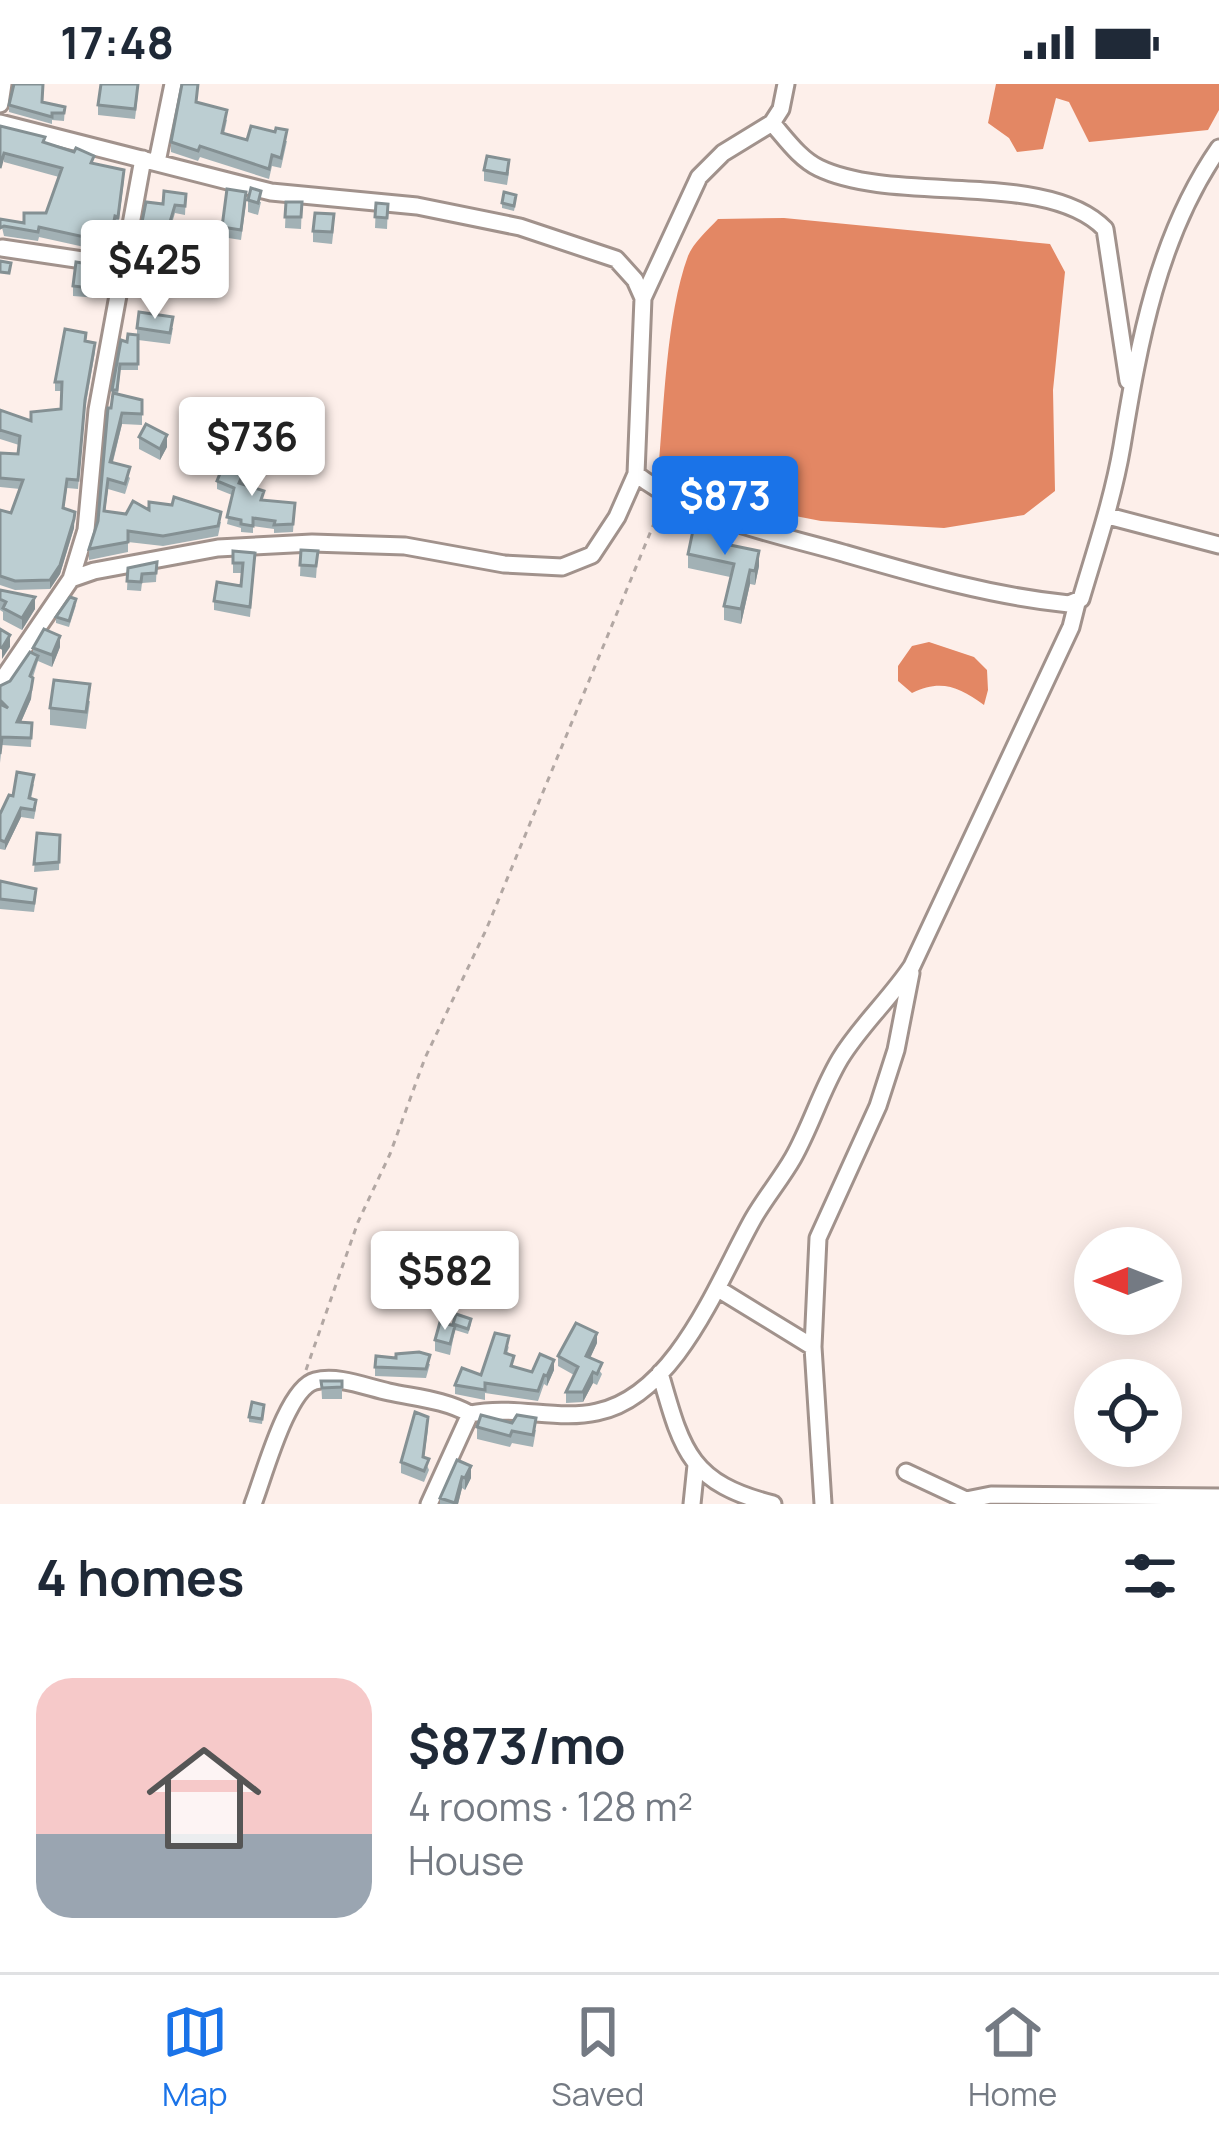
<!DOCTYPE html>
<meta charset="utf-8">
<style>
body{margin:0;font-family:Manrope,sans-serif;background:#f6f6f7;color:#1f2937;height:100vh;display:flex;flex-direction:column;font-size:45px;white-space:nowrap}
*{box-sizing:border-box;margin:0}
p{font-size:39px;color:#747a83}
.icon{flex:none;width:66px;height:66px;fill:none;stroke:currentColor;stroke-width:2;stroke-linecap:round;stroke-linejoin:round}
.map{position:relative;height:1420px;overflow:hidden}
.side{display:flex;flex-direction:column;background:#fff;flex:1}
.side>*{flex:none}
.needle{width:78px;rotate:270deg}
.tools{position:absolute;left:1074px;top:1143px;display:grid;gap:24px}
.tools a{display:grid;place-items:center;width:108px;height:108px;border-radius:50%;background:#fff;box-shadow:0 6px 30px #0003;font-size:60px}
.price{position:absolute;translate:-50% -102px;padding:0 27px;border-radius:12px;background:#fff;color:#222;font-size:39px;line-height:78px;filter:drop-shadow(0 3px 6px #0008)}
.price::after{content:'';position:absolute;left:50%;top:72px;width:36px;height:27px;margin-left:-18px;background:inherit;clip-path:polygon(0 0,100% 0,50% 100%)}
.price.active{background:#1a73e8;color:#fff}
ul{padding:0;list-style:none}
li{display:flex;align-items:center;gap:36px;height:300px;padding:0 36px}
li+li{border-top:3px solid #e0e1e3}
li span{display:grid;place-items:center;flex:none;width:336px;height:240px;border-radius:36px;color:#555}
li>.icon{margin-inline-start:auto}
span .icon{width:144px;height:144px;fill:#fffc;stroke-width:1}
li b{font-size:51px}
h2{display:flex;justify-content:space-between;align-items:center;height:144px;padding:0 36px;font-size:51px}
.status{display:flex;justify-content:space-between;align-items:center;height:84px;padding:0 60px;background:#fff;direction:ltr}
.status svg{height:33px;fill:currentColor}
.tabs{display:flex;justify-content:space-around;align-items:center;height:168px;border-top:3px solid #e0e1e3;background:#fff;font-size:33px;color:#747a83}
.tabs a{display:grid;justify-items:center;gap:6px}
.tabs .active{color:#1a73e8}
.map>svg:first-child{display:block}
.water{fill:#e38764}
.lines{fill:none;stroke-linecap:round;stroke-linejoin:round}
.minor-casing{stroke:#a1928c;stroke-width:21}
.path{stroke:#b2a7a3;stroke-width:3;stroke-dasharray:6 6;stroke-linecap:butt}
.minor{stroke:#fff;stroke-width:15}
.wall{fill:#a2b1b5}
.shaded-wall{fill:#849093}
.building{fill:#bcced2;stroke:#849093;stroke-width:3}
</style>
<div class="status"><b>17:48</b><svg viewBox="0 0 49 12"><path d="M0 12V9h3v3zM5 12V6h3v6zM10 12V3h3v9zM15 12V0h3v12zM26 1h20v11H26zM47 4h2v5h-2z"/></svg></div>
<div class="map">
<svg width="1219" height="1420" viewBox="0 0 1219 1420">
<rect width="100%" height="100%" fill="#fdefea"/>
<path class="water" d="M 996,0 L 1219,0 L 1219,26 L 1208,46 L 1089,58 L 1069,18 L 1056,14 L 1043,65 L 1017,68 L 1009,54 L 988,39 Z
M 784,134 L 1050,160 L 1065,188 L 1053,306 L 1055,407 L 1024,431 L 944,444 L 821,437 L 699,413 L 667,402 L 658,390 C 664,325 666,232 688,172 C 693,159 708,146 718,135 Z
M 929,558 L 974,573 L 987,586 L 988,606 L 984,621 C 959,603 941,595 912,609 L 898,597 L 898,582 L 912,562 Z"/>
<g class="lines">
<defs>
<path id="minor" d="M 0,20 L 3,0
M 0,39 L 271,108 L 417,122 L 520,143 L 616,175 L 635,196 L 643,214 L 636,390 C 694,435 773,449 843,469 C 919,491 991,512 1069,520 L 1081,515 C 1096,464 1113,415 1122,362 C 1139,258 1158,152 1219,64
M 772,39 C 786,55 800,75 819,84 C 896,121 1047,85 1105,145 L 1128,297
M 157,78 L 173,0
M 2,164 L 123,182
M 643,214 L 699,93 L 723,69 L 772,39 L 781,25 L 786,0
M 1108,432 L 1219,461
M 71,495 L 86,446 L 97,326 L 143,75
M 0,599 L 71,495 L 94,487 L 218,464 L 312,459 L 405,462 L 504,480 L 562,483 L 592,471 L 617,433 L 636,390
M 720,1206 L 813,1263
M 660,1289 C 682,1366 689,1399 773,1420
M 906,1388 L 966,1416 L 991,1411 L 1219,1413
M 253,1420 C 264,1392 287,1304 315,1297 C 338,1291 366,1303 389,1308 C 417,1314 445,1316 470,1330
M 429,1420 L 470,1330 C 515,1321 557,1337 597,1328 C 676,1312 718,1197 753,1135 C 765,1114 781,1095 793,1074 C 811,1042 821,1007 840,975 C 860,942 890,915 912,882 L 1071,543 L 1077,519
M 692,1420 L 696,1381
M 823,1420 L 813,1263 L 818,1154 L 878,1022 L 896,966 L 911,889"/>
</defs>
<use href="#minor" class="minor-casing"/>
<path class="path" d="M 306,1286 L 358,1138 L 390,1070 L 425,974 L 486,846 L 660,425"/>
<use href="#minor" class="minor"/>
</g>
<path class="wall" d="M 138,10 L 135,35 L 98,31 L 98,21 Z
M 197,18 L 227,36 L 224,50 L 247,56 L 287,57 L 281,84 L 272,82 L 269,95 L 200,73 L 198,77 L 171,68 L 171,58 Z
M 42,19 L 65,23 L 64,37 L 52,36 L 52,40 L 9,28 L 9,21 Z
M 0,42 L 94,80 L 124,96 L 118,143 L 115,142 L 113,152 L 102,149 L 98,166 L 39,153 L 38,157 L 4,152 L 0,135 L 24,139 L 46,129 L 59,93 L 4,78 Z
M 484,86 L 509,88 L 507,101 L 484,97 Z
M 186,110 L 185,131 L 175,129 L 167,156 L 142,147 L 142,138 L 163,120 Z
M 248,116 L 261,118 L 258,131 L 248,128 Z
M 516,117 L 514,127 L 502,124 L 502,119 Z
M 286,118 L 302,118 L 301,145 L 285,144 Z
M 246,119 L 241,156 L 222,153 L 222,143 Z
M 376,119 L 388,120 L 387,145 L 375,144 Z
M 334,142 L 332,160 L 313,158 L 313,147 Z
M 101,191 L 99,214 L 73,212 L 73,202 Z
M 137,244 L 173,244 L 170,260 L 138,256 L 138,286 L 120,286 L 118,310 L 142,316 L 142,341 L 122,340 L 113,378 L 130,394 L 125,410 L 108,405 L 105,428 L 126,430 L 149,426 L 221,438 L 218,452 L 163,462 L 128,458 L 128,468 L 89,476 L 89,465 L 98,437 L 113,311 L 112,306 L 127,258 L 137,250 Z
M 85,257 L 95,268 L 85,325 L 78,405 L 67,404 L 64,424 L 75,428 L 74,444 L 60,490 L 50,505 L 15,506 L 0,501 L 0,426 L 11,429 L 20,405 L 0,403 L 0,369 L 18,370 L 19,361 L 0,355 L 0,357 L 0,326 L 31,337 L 61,325 L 61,307 L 55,307 L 55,298 Z
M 139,353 L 167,363 L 160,376 L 139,365 Z
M 247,388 L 242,400 L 263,417 L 295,419 L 293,448 L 274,449 L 274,445 L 253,442 L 253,449 L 241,448 L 241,444 L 227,440 L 232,411 L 217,405 L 217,397 Z
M 733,462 L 759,482 L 755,501 L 750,500 L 741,540 L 724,536 L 724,522 L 730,493 L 688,484 L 688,470 Z
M 301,466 L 318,467 L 316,494 L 300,492 Z
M 233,467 L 255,479 L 250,533 L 214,526 L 214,517 L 241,502 L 242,489 L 233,489 Z
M 157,478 L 156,498 L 142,499 L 141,507 L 127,506 L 128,484 Z
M 0,506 L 35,525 L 22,546 L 3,536 L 3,528 L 0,526 Z
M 76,521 L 69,543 L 56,539 L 56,533 Z
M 60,563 L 52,583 L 38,577 L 33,593 L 31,615 L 21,638 L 32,639 L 31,663 L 2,661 L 0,679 L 0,602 L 10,597 L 33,570 L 33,564 Z
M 90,617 L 86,645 L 50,641 L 50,624 Z
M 34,700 L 31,715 L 36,724 L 34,735 L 21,733 L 5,766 L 0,765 L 0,730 L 13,712 Z
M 37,749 L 60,751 L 59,786 L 34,788 Z
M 0,797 L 36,814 L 34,828 L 0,825 Z
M 453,1240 L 471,1240 L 468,1250 L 455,1246 L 450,1271 L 435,1267 L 435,1256 L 453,1242 Z
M 597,1259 L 590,1274 L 602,1290 L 597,1301 L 593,1299 L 583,1318 L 566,1319 L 566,1308 L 574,1291 L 558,1282 L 558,1272 Z
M 509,1262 L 507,1270 L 513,1283 L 532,1288 L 554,1286 L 547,1302 L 544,1300 L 538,1317 L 485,1309 L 485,1316 L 455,1310 L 455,1301 L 481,1291 Z
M 396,1274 L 430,1280 L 426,1294 L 375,1292 L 375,1283 Z
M 321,1297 L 342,1297 L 342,1315 L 322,1315 Z
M 264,1321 L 262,1340 L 249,1338 L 249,1333 Z
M 512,1339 L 536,1346 L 533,1363 L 512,1359 L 510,1363 L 477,1355 L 477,1343 Z
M 428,1345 L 424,1374 L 429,1386 L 424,1398 L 401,1389 L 401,1378 Z
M 457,1376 L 471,1394 L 465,1406 L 462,1404 L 458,1420 L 440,1420 L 440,1414 Z"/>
<path class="shaded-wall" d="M 122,329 L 122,340 L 110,388 L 110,378 Z
M 167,351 L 167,363 L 160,376 L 160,365 Z
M 74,435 L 74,444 L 60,490 L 50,505 L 50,496 Z
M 759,467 L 759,482 L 755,501 L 755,487 Z
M 750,486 L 750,500 L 741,540 L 741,525 Z
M 35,513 L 35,525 L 22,546 L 22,534 Z
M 10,551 L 10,563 L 2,575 L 2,564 Z
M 60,552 L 60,563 L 52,583 L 52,571 Z
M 33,594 L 31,615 L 17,647 L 17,638 Z
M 21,724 L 21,733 L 5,766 L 5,758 Z
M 597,1249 L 597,1259 L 586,1283 L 586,1272 Z
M 554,1276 L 554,1286 L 547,1302 L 547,1292 Z
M 593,1288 L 593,1299 L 583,1318 L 583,1308 Z
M 471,1382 L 471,1394 L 465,1406 L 465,1394 Z
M 462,1393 L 462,1404 L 458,1420 L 455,1420 Z"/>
<path class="building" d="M 14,0 L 43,0 L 42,18 L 65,23 L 64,29 L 52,29 L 52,33 L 9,21 Z
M 101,0 L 138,0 L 135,25 L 98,21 Z
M 182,0 L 198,0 L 196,18 L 227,26 L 222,49 L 247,56 L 251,42 L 275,48 L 276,44 L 287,46 L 281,74 L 272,71 L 269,85 L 200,62 L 198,67 L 171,58 Z
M 0,42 L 45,53 L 43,58 L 74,68 L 76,64 L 94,72 L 91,79 L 124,86 L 118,133 L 115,132 L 113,142 L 102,140 L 98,156 L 39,143 L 38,148 L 4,142 L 0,144 L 0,135 L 24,139 L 24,129 L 46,129 L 62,84 L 4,69 L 0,84 Z
M 487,72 L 509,76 L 507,90 L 484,86 Z
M 251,104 L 261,107 L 258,119 L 248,116 Z
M 227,105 L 246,108 L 241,146 L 222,143 Z
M 164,107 L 186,110 L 185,122 L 175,121 L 167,148 L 142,138 L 146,118 L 163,120 Z
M 504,108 L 516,111 L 514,122 L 502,119 Z
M 286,118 L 302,118 L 301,133 L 285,133 Z
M 376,119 L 388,120 L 387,134 L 375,133 Z
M 315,129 L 334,130 L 332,148 L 313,147 Z
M 0,177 L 11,179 L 9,189 L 0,188 Z
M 76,178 L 101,182 L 99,205 L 73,202 Z
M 139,228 L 173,233 L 170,249 L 137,244 Z
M 65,245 L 86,249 L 85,257 L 95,259 L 85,316 L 78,396 L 67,395 L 63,424 L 75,428 L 74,435 L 60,481 L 50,496 L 15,497 L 0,492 L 0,426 L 11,429 L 23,396 L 0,394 L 0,369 L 18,370 L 20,352 L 0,346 L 0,348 L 0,326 L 31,337 L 31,328 L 61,325 L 62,298 L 55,298 Z
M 128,250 L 138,251 L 138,280 L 120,280 L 117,306 L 112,306 L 121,256 L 127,258 Z
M 113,309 L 142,316 L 142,330 L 122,329 L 110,378 L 130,383 L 125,400 L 108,395 L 104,427 L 126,430 L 133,417 L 149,426 L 149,418 L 172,421 L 174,413 L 221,428 L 218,442 L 163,452 L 128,447 L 128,458 L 89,465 L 98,437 L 108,324 L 111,324 Z
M 146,340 L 167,351 L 160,365 L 139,353 Z
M 227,372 L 247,380 L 239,399 L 264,407 L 261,416 L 295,419 L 293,440 L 274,441 L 275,437 L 253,434 L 253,442 L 241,440 L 241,436 L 227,433 L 234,404 L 217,397 Z
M 695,437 L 733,445 L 730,461 L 759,467 L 755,487 L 750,486 L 741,525 L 724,522 L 734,480 L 688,470 Z
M 301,466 L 318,467 L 316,482 L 300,481 Z
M 233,467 L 255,469 L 250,523 L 214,517 L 217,498 L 241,502 L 243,479 L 233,479 Z
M 157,478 L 156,489 L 142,490 L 141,498 L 127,497 L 128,484 Z
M 0,506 L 35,513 L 22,534 L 3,524 L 6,518 L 0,515 Z
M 70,513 L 76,515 L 69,537 L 56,533 Z
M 0,545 L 10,551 L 2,564 L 0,563 Z
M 44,545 L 60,552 L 52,571 L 33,564 Z
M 30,568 L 38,572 L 30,592 L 33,594 L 31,606 L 17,638 L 32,639 L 31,654 L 2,653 L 0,670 L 0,620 L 8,624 L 0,616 L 0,602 L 10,597 Z
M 54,596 L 90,600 L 86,628 L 50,624 Z
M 17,688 L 34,691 L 29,714 L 36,716 L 34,726 L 21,724 L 5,758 L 0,756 L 0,730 L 9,711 L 13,712 Z
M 37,749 L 60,751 L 59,778 L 34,780 Z
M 0,797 L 36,805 L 34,819 L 0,815 Z
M 456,1230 L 471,1235 L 468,1245 L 453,1240 Z
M 440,1238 L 455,1242 L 450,1260 L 435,1256 Z
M 576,1239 L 597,1249 L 586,1272 L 602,1279 L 597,1290 L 593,1288 L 583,1308 L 566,1308 L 578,1283 L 558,1272 Z
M 495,1249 L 509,1252 L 505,1269 L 514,1272 L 511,1282 L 532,1288 L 540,1270 L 554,1276 L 547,1292 L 544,1291 L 538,1307 L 485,1299 L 485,1306 L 455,1301 L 462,1284 L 481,1291 Z
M 419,1268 L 430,1271 L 426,1285 L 375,1283 L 376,1272 L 396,1274 L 396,1270 Z
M 321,1297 L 342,1297 L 342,1303 L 322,1304 Z
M 252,1318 L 264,1321 L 262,1335 L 249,1333 Z
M 415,1328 L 428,1333 L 423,1373 L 429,1375 L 424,1387 L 401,1378 Z
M 481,1331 L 512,1339 L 517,1331 L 536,1334 L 533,1351 L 512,1347 L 510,1352 L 477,1343 Z
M 457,1376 L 471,1382 L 465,1394 L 462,1393 L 455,1419 L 440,1414 Z"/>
</svg>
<div class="tools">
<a><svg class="needle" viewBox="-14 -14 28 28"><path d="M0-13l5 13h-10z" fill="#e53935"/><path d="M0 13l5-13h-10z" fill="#747a83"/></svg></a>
<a><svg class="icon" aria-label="locate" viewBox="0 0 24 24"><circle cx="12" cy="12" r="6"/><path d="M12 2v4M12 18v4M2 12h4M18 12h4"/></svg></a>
</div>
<b class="price" style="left:155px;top:238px">$425</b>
<b class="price" style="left:252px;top:415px">$736</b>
<b class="price active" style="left:725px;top:474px">$873</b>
<b class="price" style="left:445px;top:1249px">$582</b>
</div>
<section class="side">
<h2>4 homes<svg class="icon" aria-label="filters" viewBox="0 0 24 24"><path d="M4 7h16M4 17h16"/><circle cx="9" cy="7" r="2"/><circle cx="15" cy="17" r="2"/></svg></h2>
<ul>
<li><span style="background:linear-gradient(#f6c9c9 65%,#9aa5b1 0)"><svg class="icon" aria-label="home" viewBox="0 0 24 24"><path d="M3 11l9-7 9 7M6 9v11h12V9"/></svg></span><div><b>$873/mo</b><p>4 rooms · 128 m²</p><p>House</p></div></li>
</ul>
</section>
<nav class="tabs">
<a class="active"><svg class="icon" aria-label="map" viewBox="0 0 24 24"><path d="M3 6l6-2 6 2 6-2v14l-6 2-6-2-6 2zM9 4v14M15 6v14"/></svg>Map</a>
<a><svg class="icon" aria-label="saved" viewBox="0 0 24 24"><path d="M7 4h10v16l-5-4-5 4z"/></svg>Saved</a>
<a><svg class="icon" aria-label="home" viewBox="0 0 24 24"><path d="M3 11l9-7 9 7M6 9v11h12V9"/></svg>Home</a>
</nav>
